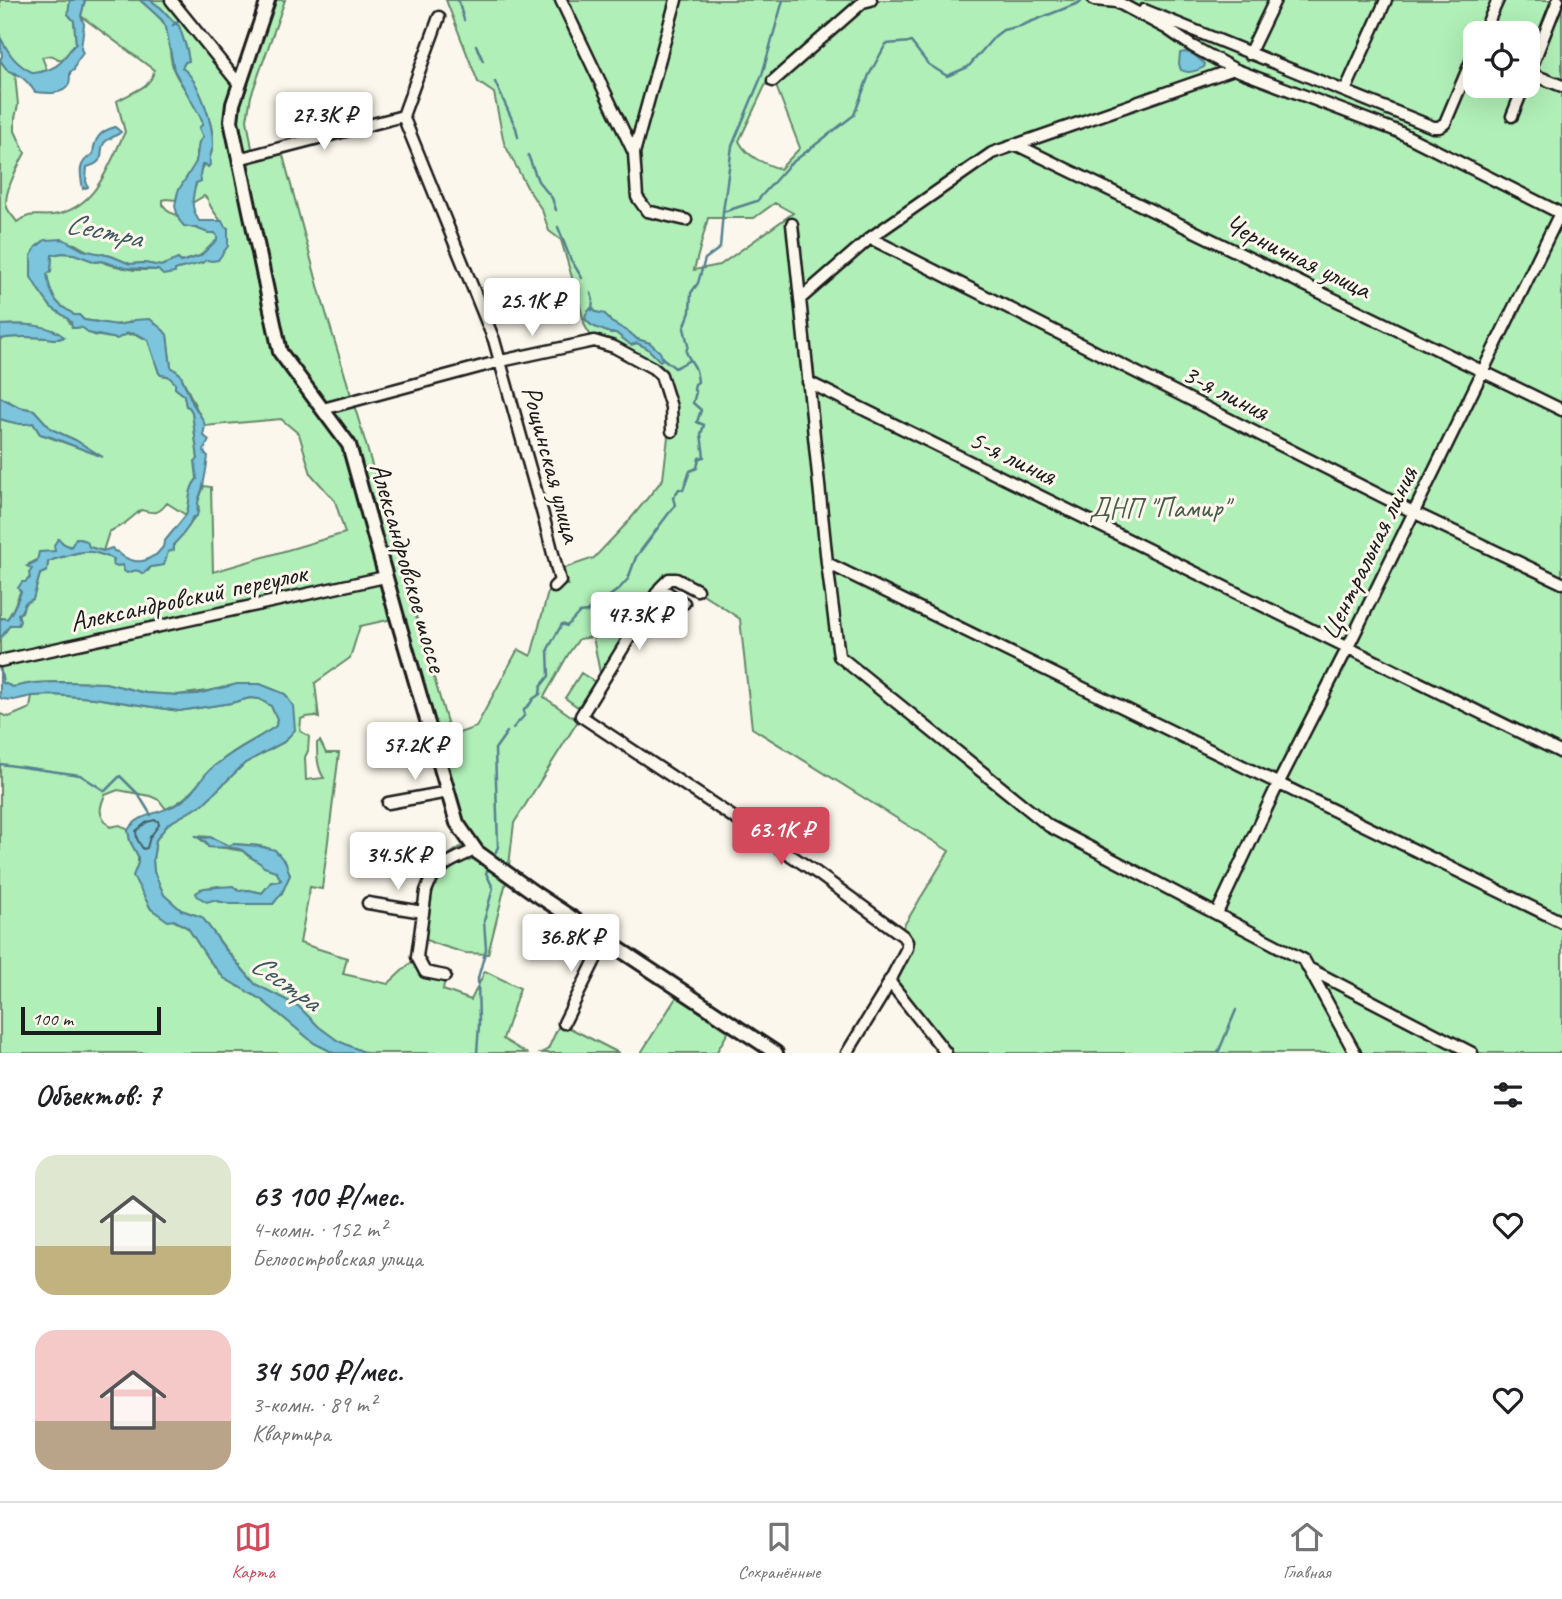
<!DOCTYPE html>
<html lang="ru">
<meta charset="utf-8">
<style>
body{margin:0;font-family:Caveat,sans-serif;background:#f6f6f6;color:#202124;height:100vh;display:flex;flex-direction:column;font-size:26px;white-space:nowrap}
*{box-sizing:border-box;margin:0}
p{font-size:23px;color:#757577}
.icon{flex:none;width:38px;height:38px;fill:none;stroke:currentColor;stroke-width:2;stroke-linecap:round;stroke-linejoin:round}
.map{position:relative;height:1053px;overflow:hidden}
.side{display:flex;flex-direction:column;background:#fff;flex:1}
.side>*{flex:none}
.tools{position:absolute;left:1463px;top:21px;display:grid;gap:14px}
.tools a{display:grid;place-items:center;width:77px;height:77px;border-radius:14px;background:#fff;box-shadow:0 7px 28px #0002;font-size:35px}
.scale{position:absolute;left:21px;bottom:18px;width:140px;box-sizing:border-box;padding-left:7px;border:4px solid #1c1c1c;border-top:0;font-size:19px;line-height:24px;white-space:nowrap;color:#1c1c1c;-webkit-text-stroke:5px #fbf7ec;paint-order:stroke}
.price{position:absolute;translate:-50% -60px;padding:0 16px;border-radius:7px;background:#fff;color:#222;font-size:23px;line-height:46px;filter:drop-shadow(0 2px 4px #0008)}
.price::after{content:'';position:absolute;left:50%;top:42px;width:21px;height:16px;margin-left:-10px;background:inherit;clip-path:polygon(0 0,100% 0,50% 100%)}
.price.selected{background:#d1495b;color:#fff}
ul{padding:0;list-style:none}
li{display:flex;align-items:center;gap:21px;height:175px;padding:0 35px}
li span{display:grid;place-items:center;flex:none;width:196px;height:140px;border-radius:21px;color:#555}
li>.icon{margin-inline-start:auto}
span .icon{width:84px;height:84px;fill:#fffc;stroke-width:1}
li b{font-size:30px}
h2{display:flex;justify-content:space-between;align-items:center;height:84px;padding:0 35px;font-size:30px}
.tabs{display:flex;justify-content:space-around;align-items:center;height:98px;border-top:2px solid #e0e0e0;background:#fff;font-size:19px;color:#757577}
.tabs a{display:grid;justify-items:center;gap:4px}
.tabs .selected{color:#d1495b}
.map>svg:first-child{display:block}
.green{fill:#b0efb7;stroke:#66866a;stroke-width:2;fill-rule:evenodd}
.water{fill:#7cc5dc;stroke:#56818f;stroke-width:2}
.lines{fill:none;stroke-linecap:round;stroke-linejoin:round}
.shore{stroke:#426069;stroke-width:2}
.stream{stroke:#56818f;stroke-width:2.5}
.minor-casing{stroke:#1c1c1c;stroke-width:15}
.tertiary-casing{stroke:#1c1c1c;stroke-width:18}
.minor{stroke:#fbf7ec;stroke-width:10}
.tertiary{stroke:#fbf7ec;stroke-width:12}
.labels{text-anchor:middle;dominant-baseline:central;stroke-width:6;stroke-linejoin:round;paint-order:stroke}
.street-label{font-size:28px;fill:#1c1c1c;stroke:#fbf7ec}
.park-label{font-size:28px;fill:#485b4a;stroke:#fbf7ec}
.water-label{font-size:30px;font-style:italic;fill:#3e575f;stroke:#fbf7ec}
</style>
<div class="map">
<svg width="1562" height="1053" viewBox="0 0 1562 1053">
<rect width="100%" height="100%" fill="#fbf7ec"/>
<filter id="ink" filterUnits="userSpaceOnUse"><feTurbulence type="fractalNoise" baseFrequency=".0143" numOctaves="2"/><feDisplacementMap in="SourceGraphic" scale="14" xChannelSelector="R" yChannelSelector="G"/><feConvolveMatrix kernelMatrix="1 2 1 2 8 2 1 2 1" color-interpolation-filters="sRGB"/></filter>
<g filter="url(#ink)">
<path class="green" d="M 0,0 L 70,0 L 68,14 L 74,21 L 76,44 L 61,61 C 52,55 54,54 42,57 L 47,70 L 37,73 L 30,72 L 17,63 L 7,52 L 0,37 Z
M 85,0 L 140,0 C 148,8 162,17 166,27 C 171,42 168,61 176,75 C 185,92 207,116 203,137 C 202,142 198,147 197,152 C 196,155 197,159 196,162 C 194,175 179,182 176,200 L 166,199 L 163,200 L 163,205 L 169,212 L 177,215 C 184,229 201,229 215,233 L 217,236 L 217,240 L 200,256 L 181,262 L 178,259 L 171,263 L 165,264 L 161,266 L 144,263 L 130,264 L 111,256 L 97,253 L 91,253 L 75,244 L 45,240 L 36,247 L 31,256 L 38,289 L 51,307 L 67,318 L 73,328 C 85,325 84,331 94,335 C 97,336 101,336 105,337 C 126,341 124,327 148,340 L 159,373 L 161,375 L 168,376 L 176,383 L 175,388 L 184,395 L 186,406 L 189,407 L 192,412 L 198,459 L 197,479 C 187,491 191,503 186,515 L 167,503 C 158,515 154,513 141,510 L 124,524 L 109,532 L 103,551 L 89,547 L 85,541 L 77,538 L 71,547 L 64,544 L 60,540 L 56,551 L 29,564 C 30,566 31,568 32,570 C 32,577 26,581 23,586 C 17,597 15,609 7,619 L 2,618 L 0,620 L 0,419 L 17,423 L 33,423 L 40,434 L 99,455 L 75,440 L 51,429 L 34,410 L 19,407 L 0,397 L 0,339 C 13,336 34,337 47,338 C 54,339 57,340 64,337 C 48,323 20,324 0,325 L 0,60 L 8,71 L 11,71 L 15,74 L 18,105 L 15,118 L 15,131 L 25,153 C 19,164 2,195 7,207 C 8,212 14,217 17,222 C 33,211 36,217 53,215 C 97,208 108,166 125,132 L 117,101 C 131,92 152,88 154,70 L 81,16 Z
M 150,0 L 177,0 L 241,76 L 268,0 L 285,0 L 251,96 L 247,120 L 253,154 L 281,148 L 320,293 L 365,441 L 451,736 L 476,727 L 518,649 L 531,656 L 548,592 L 554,587 L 558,589 L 563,585 L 568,585 L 556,571 L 594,558 L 628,522 L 663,479 L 668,437 L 672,426 L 661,375 L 594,341 L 585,326 L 578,298 L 561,240 L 549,231 L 542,210 L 528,189 L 504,143 L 494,93 L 478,82 L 446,0 L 1562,0 L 1562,1053 L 946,1053 L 891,981 L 907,948 L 900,932 L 949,851 L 752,728 L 740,619 L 697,590 L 669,579 L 602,683 L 593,637 L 579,639 L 569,653 L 544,697 L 578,721 L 514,823 L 508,874 L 488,954 L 465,953 L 433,943 L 427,940 L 421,927 L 426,891 L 445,864 L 450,854 L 469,841 L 397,618 L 360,626 L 350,658 L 315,683 L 319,718 L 315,716 L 306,717 L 301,719 L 300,731 L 309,736 L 308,751 L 305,757 L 306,780 L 324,778 C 317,768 317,755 317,743 L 320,741 L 326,753 L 339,753 L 322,889 L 310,887 L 300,943 L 347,958 L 343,974 L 388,984 L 417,957 L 423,970 L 445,976 L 443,990 L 471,1000 L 485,971 L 520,988 L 503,1039 L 526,1053 L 366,1053 L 338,1041 L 319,1027 L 298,1006 L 255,984 L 225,948 L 202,917 L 181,910 L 164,895 L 154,872 L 153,860 L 156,840 L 168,824 L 203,804 L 245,763 L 284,742 L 293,707 L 285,694 L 260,684 L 177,695 L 146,693 L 105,683 L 61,682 L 33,683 L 13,687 L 3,683 L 0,666 L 24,662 L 26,658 L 382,573 L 25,654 L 21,651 L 0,655 L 0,639 L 10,625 L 18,625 L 20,621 L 18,614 L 22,612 L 25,603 L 33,599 L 40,574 L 47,571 L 48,562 C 57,557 61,558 70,555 C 89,549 96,552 114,559 L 113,565 L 115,566 L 123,565 L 131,572 L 134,570 L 148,571 L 151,567 L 160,565 C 167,553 176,541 184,530 C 186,529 188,528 189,526 C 193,521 193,517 199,511 L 198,502 L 204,486 L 211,487 L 213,572 L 345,533 L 335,501 L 311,474 L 299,434 L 281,419 L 205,426 L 180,374 L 171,367 L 167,335 L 163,330 L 128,323 L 113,325 L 99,322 L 84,320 L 79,315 L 74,315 C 69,310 64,309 59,304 C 52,297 48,284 47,274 L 51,271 L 52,255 L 62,253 L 74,254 L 96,262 L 101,261 L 107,264 L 134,270 L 175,270 L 190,265 L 202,263 L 228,241 L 228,228 L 225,227 C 220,219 213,212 210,205 C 205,196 212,203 204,196 L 192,203 L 192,197 L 201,169 C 204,163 210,159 212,151 C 217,131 199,80 182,68 L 185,62 L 188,61 L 187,50 L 179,26 L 173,21 L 161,8 ZM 1123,1 L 1214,39 L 1187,42 ZM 1475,33 L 1528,33 L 1528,86 L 1475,86 ZM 771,73 L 800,148 L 780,169 C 763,163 747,157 739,141 ZM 775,203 L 793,213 L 720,265 L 694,270 L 708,218 L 754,218 ZM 596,312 L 607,316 L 611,322 L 629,332 L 637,339 L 650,343 L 660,360 L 647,348 L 637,343 L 631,345 L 616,333 L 591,325 L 585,319 ZM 197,836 L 210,837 L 229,846 L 233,844 C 264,846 279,844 290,875 L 282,892 L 273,904 L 231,904 L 213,900 L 201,889 L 218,886 L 239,891 L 249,890 L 263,893 L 281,880 L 276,871 L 264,867 L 262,863 L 248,856 L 243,851 L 207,845 Z
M 581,673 L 595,682 L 578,707 L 565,698 Z
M 53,695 L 94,698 L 179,711 L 231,703 L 250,698 L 259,699 L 271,706 L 277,719 L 276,726 C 258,739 237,747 220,762 C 198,779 194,797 166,809 L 159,800 L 150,796 L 118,790 L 105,795 C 98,811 99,814 110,827 L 120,825 L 128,830 L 130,841 L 138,856 L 138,863 L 134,876 L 151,909 L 188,928 L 208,959 L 224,978 L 262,1000 L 314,1043 L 334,1053 L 0,1053 L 0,714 L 9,717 L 30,708 L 32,696 Z
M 681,990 L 733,1024 L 716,1053 L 641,1053 Z
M 560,1023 L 619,1053 L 541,1053 L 548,1049 Z"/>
<path class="water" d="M 70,0 L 85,0 L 81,16 L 84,24 L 81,49 L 83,53 L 76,63 L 74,70 L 70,72 C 70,76 70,80 69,84 C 63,96 45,93 35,92 C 29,82 19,73 8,71 L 0,60 L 2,56 L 0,37 C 9,54 16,65 34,73 C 43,72 54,69 61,62 C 67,56 69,49 76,44 L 74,21 L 68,14 Z
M 140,0 L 150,0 L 161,8 L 173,21 L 179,26 L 187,50 L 189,61 L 185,62 L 182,68 C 199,79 213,124 213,144 C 213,152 208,156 210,165 L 208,167 L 205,164 L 202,165 L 200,175 L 201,181 L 196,183 C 192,199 190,206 199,221 L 222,221 L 225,227 L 228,228 L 228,246 L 218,260 L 212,261 L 207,260 C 198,266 186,266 175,270 L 175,273 L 163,275 L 158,270 L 125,268 L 101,261 L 96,262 L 74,254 L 62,253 L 52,255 L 51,271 L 47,274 C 48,284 52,297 59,304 C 64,309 69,310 74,315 L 79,315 L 84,320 L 118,325 L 128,323 L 134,320 L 150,319 L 163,330 L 167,335 L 171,367 L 180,374 L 193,404 L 203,420 L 205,426 L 203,435 L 209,440 L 204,450 L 205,454 L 208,456 C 207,466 205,476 203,486 C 202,492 198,498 198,504 C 197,508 198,512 197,516 L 192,518 C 190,527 180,538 174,544 L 174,550 L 168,552 L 164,565 L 151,567 L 143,574 C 137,568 134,571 127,573 L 124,571 L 123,565 L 115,566 L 113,565 L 114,559 C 95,552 89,549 69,555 C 61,558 57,557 48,562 L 47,571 L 40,574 L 33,599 L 25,603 L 21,612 L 18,614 L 20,621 L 18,625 L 10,625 L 0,639 L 0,620 L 2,618 L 7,619 C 14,611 17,601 21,592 L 18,588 L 22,582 L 25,582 L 30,578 L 29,573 L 32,569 L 27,566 L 37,561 L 39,552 L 55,551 L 54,545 L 58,539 L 64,544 L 71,547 L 76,538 L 87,541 L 89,547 L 103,551 L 112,548 L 114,551 L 118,552 C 123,558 136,564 146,560 C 149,559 152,556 156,555 L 163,547 L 164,542 L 186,515 C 191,503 187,491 197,479 L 195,461 L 198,459 L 192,412 L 189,407 L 186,406 L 184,395 L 175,388 L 175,383 L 168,376 L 161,375 L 159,373 L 148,340 L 137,334 L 128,333 L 117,339 L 88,333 C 83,325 79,328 72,328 L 71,322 L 67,318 L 51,307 L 38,289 L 31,277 L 31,256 L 36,247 L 45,240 L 63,239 L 83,250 L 111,256 L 130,264 L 144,263 L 161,266 L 178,259 L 181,262 L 200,256 L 217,240 L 217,236 L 215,233 L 208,233 L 196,228 L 184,226 L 179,220 L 175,206 L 178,191 L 196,162 L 199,142 L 203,137 L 199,128 L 202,125 L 202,120 L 174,70 L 166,27 L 162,20 Z
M 1185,52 L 1193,54 L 1205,64 L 1204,67 C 1197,71 1188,74 1181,70 L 1179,64 L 1180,53 Z
M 115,127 L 121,132 C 117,136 111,137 106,141 C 96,149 110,161 87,167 L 86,181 L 88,187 L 83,189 C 80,173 77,163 93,154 C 94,139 100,131 115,127 Z
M 591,308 L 593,308 L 596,312 L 605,314 L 611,322 L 629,332 L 637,339 L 650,343 L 660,352 L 663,359 L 660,361 L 647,348 L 637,343 L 631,345 L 616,333 L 610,333 L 597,328 L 591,325 L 585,319 L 586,314 Z
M 0,325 C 20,324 48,323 64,337 C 57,340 55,339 47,338 C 34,337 13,336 0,339 Z
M 0,397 L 19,407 L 34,410 L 51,429 L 75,440 L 103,457 L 51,437 L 40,434 L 33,423 C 22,426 10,422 0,419 Z
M 0,667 L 3,683 L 13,687 L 33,683 L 61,682 L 105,683 L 146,693 L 177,695 L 197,694 L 237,684 L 260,684 L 285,694 L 293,706 L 295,730 L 284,742 L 245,763 L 203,804 L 168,824 L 156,840 L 153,859 L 154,872 L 164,895 L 181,910 L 202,917 L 225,949 L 255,984 L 298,1006 L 319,1027 L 338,1041 L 366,1053 L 334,1053 L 314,1043 L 262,1000 L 224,978 L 208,959 L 188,928 L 174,920 L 168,921 L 151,909 L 133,876 L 138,863 L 138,856 L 130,841 L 128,830 C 140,812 162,814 179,803 C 190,797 197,785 205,775 C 209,770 215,765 221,761 C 238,747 258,739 276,726 L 277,719 L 271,706 L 259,699 L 250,698 L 231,703 L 179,711 L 94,698 L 53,695 L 32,696 L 14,700 L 2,699 L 0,697 Z
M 195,836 L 205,838 L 210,837 L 229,846 L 233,844 L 258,846 L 275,850 L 286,863 L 290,875 L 282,893 L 273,904 L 231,904 L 213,900 L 207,902 L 197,896 L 196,893 L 204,888 L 233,886 L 239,891 L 249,890 L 262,893 L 271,882 L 279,881 L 281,880 L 276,871 L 264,867 C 260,862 256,861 251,857 C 249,856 243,851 242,850 C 231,845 219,849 208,847 L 206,842 Z"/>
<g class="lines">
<path class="shore" d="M 155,820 L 158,821 L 159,825 L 150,837 L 147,848 L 143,849 L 137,839 L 136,831 L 147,822 Z"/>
<path class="stream" d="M 458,0 L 464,20
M 173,25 L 178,22 L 179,13
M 476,45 L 483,61
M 495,82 L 516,128 L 518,137
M 528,155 L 538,181 L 552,198 L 556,210
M 723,212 L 757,201 L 789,165 L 854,115 L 869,75 L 886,44 L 911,42 L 928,64 L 947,76 L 968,67 L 995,36 L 1003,30 L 1020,26 L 1081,2
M 558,227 L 570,258 L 582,278
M 591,293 L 593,300 L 592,310
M 661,357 L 675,368 L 690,360
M 513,728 L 524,716 L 524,709 L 530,704 L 533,699 L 540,694 L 541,686 L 549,676 L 548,649 L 562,624 L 567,626 L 579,613 L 587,612 L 594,605 L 607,598 L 619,589 L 628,579 L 636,557 L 675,505 L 673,498 L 679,489 L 683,490 L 690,471 L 697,468 L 699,458 L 704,457 L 701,434 L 704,425 L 697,422 L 701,410 L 693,403 L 696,392 L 694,390 L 695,384 L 698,382 C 696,363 693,367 686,352 L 688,345 L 684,328 L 690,312 L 691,293 L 698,283 L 705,259 L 720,248 L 723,212 L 732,146 L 762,75 L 783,0
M 0,764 L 80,775 L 105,791 L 120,776 L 138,794 L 151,815
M 492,860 L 498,847 L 495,749 L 507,732
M 477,1053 L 479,1025 L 478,978 L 486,949 L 484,921 L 493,888 L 486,873 L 490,866
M 1218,1053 L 1236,1010"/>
<defs>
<path id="minor" d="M 171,0 L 239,84
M 561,0 L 634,153 L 637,197 L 647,211 L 686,220
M 1094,0 L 1117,2 L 1166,28 L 1192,46 L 1234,69 L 1397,131 L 1562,214
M 1144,10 L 1433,127 L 1439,127 L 1445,123 L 1475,52
M 1483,33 L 1498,0
M 1249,54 L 1275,0
M 1234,69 L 992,153 L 870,238 L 800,299 L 827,563 L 839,656 L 1049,826 L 1304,960 L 1355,1053
M 1529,73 L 1562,86
M 1528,76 L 1558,0
M 773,81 L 863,2 L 871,0
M 1345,91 L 1386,0
M 403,116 L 494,340 L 543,515 L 560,581 L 554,587
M 403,116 L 439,17
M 1512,116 L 1524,86
M 1015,144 L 1562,410
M 634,153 L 676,0
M 238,159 L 403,116
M 792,224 L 800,299
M 870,238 L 1413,512 L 1562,583
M 808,382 L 1562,753
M 323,409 L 501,361 L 594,341 L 614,347 L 653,368 L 661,375 L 671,407 L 672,431
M 827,563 L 1562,922
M 660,588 L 684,603
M 697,590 L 676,579 L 669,579 L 660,588 L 581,716 L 817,873 L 903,936 L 907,942 L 907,948 L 882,996 L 847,1053
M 0,661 L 385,577
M 388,803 L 448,792
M 368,903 L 423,912
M 1217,913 L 1278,784 L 1348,647 L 1560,213
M 1308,968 L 1472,1053
M 445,976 L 425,972 L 417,957 L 426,891 C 434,866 453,860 475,850
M 889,981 L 946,1053
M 564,1023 L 605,940"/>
<path id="tertiary" d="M 268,0 L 233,104 L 231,121 L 280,352 L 349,445 L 397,617 L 457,823 L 477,852 L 536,894 L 776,1053"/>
</defs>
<use href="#minor" class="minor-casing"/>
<use href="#tertiary" class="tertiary-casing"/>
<use href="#minor" class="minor"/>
<use href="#tertiary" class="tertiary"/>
</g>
</g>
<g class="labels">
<g class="street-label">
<text transform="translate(1298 256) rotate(26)">Черничная улица</text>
<text transform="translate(1226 392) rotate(27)">3-я линия</text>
<text transform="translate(1013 457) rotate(26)">5-я линия</text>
<text transform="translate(552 464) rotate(75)">Рощинская улица</text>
<text transform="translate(1368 553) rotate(-64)">Центральная линия</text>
<text transform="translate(409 567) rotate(74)">Александровское шоссе</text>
<text transform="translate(188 597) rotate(-12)">Александровский переулок</text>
</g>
<g class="park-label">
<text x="1159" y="507">ДНП "Памир"</text>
</g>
<g class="water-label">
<text transform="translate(104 230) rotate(12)">Сестра</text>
<text transform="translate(286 982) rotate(35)">Сестра</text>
</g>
</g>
</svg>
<div class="tools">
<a><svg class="icon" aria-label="locate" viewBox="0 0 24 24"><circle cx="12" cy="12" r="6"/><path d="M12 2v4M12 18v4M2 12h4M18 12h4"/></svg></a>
</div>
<div class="scale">100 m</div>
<b class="price" style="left:324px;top:152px">27.3K ₽</b>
<b class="price" style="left:532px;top:338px">25.1K ₽</b>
<b class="price" style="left:639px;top:652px">47.3K ₽</b>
<b class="price" style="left:415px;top:782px">57.2K ₽</b>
<b class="price selected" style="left:781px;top:867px">63.1K ₽</b>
<b class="price" style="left:398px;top:892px">34.5K ₽</b>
<b class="price" style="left:571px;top:974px">36.8K ₽</b>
</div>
<section class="side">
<h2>Объектов: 7<svg class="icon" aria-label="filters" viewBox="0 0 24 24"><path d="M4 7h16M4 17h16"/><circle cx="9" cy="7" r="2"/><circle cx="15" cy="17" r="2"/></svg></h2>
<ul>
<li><span style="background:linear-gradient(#dfe7d0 65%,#c2b280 0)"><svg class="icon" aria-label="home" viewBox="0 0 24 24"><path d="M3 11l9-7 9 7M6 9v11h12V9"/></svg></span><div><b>63 100 ₽/мес.</b><p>4-комн. · 152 m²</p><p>Белоостровская улица</p></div><svg class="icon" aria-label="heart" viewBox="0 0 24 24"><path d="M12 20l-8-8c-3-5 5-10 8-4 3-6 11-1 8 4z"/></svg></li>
<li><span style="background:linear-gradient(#f6c9c9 65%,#b9a48a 0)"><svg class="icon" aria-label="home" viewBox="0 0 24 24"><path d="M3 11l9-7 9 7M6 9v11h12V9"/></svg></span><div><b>34 500 ₽/мес.</b><p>3-комн. · 89 m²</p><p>Квартира</p></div><svg class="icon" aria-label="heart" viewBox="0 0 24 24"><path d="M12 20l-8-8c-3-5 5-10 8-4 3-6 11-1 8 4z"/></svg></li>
</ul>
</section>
<nav class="tabs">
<a class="selected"><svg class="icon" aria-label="map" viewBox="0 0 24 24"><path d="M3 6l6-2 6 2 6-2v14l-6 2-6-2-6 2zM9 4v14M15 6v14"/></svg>Карта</a>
<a><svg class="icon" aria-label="saved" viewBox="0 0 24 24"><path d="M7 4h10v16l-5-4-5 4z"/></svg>Сохранённые</a>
<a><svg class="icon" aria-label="home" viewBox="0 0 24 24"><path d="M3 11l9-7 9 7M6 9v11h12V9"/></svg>Главная</a>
</nav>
